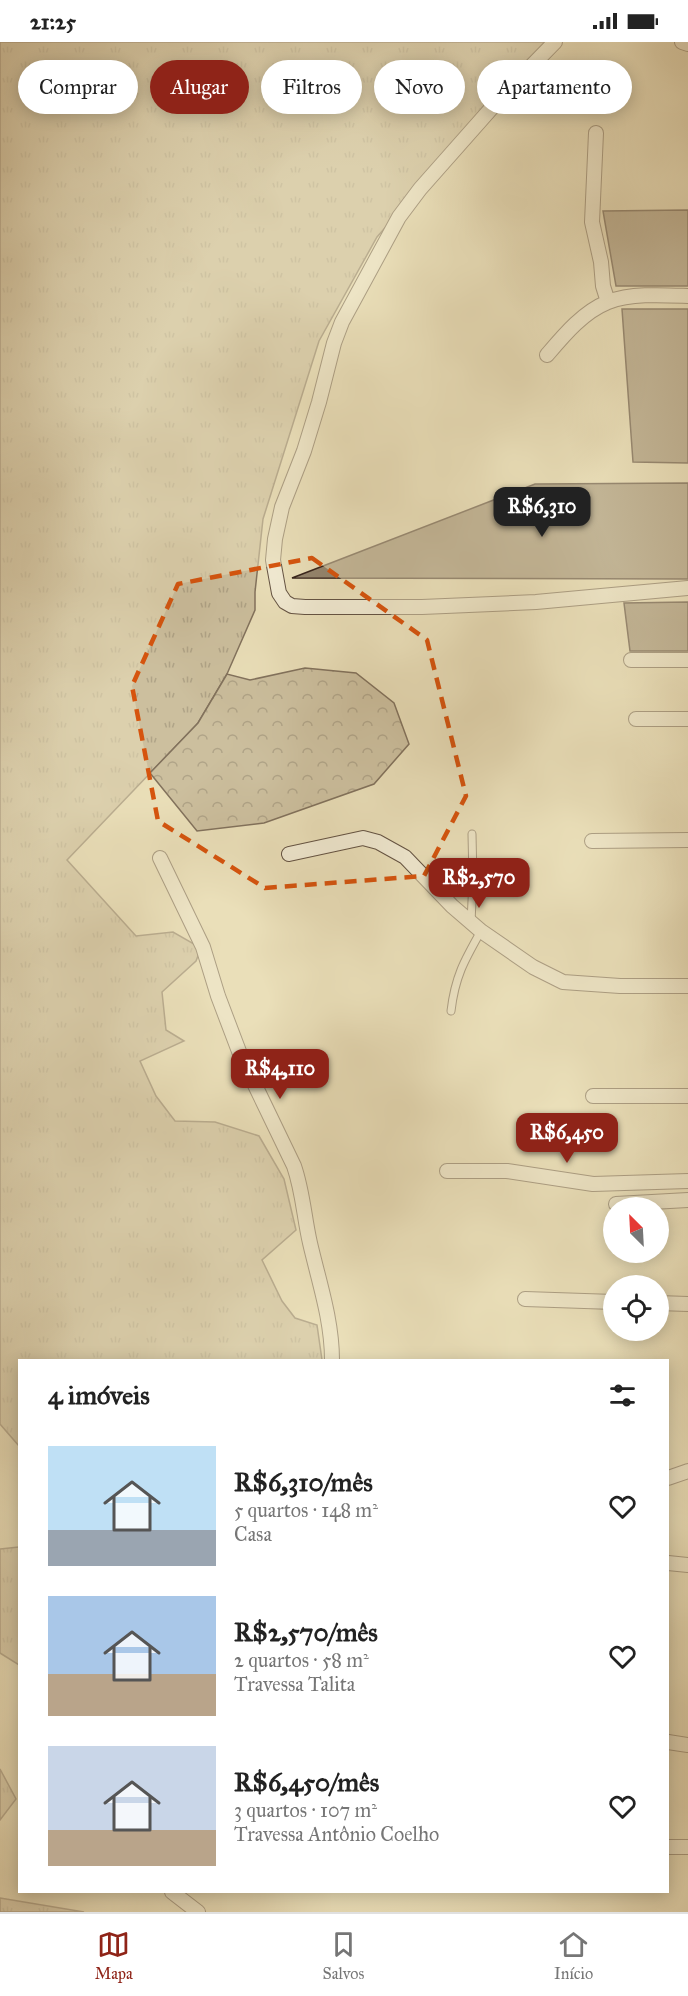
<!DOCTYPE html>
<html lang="pt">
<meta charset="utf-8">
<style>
body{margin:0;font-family:"IM FELL Great Primer",serif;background:#f6f6f6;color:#222;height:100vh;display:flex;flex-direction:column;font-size:22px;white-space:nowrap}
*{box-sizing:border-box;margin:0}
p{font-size:20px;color:#767676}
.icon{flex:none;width:33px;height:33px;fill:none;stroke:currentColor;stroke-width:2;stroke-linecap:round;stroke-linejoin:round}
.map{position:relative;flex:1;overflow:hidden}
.panel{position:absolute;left:18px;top:1317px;width:651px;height:534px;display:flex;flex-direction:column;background:#fff;border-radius:0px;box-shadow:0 3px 15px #0003}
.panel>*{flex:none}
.guide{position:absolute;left:18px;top:18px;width:652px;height:54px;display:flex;gap:12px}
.needle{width:39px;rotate:336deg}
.fabs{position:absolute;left:603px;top:1155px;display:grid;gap:12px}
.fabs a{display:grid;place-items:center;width:66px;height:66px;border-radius:50%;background:#fff;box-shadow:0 3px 15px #0003;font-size:30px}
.price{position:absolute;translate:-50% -51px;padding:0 14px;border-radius:12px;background:#8f2418;color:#fff;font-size:20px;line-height:39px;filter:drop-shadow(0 2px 3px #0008)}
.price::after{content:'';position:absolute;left:50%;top:36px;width:18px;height:14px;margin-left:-9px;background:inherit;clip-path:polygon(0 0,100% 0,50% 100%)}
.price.active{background:#222;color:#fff}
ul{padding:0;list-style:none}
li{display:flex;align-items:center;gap:18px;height:150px;padding:0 30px}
li span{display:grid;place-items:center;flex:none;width:168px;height:120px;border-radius:0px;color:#555}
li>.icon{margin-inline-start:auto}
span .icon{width:72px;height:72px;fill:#fffc;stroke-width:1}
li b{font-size:26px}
h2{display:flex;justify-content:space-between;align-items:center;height:72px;padding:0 30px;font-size:26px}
.tag{padding:0 21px;border-radius:27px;background:#fff;box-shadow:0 3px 15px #0003;font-size:21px;line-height:54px}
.tag.active{background:#8f2418;color:#fff}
.status{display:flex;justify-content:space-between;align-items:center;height:42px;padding:0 30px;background:#fff;direction:ltr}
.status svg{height:16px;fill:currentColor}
.tabs{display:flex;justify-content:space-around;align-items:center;height:84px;border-top:2px solid #e0e0e0;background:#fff;font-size:16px;color:#767676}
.tabs a{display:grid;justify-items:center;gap:3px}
.tabs .active{color:#8f2418}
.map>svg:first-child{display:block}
.grass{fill:url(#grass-tufts);stroke:#82725d;stroke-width:1.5}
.forest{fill:url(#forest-crowns);stroke:#82725d;stroke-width:1.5}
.building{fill:#94856e;stroke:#37241c;stroke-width:1.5}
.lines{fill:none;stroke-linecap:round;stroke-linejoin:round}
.service-casing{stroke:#645343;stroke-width:9}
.minor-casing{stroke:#645343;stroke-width:16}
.service{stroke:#f1ead2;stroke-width:7}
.minor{stroke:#f1ead2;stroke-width:14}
.marked{fill:none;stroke:#d6540e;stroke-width:4.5;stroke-dasharray:12 8;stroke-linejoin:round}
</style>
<div class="status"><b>21:25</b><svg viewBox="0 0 49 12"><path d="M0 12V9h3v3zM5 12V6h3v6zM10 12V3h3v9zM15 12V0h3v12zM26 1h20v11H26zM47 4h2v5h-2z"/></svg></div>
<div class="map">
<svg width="688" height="1870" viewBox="0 0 688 1870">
<defs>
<pattern id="grass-tufts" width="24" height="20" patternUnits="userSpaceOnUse" patternTransform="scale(1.5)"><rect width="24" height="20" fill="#ccbf9e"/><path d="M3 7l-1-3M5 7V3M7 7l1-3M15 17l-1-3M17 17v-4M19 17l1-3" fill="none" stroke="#b0a488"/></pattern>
<pattern id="forest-crowns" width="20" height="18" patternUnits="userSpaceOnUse" patternTransform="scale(1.5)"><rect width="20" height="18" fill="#ccbf9e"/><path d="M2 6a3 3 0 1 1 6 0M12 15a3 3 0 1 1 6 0" fill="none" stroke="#b0a488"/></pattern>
</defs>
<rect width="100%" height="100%" fill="#eadfb9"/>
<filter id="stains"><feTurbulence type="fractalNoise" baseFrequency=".00333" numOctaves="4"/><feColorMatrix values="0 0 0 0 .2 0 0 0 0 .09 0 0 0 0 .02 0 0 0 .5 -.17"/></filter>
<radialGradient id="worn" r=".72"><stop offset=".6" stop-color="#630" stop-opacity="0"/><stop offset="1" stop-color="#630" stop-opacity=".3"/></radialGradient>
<path class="grass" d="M 0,0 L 548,0 L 377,195 L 319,299 L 263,477 L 255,550 L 255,568 L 227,632 L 198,681 L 67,818 L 136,894 L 173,890 L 201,906 L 196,919 L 162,950 L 166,988 L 184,999 L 140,1019 L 156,1054 L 175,1079 L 215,1080 L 259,1094 L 284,1137 L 296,1188 L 262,1218 L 282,1259 L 295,1276 L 317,1283 L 322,1318 L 20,1318 L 19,1404 L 0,1382 Z
M 19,1505 L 20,1505 L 19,1623 L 0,1611 L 0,1507 Z
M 0,1727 L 16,1757 L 0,1778 Z
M 0,1856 L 84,1870 L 0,1870 Z"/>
<path class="forest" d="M 305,626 L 356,631 L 394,661 L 409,702 L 374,742 L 264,781 L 197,789 L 150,731 L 198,681 L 227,632 L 250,638 Z"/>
<path class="building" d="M 688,168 L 688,244 L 616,244 L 603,169 Z
M 622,267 L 688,267 L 688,421 L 633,420 Z
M 688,441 L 688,537 L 292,536 L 535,442 Z
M 688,560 L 688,609 L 630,609 L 624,561 Z"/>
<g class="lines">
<defs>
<path id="service" d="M 471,880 L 473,838 L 472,792
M 451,969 C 455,935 464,919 481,889"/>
<path id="minor" d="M 555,0 L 504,52 L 420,147 L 399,175 L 342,280 L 334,301 L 319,360 L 304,409 L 282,465 L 275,497 L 273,518 L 279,551 L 285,560 L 292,564 L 305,565 L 422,565 L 536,560 L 688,546
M 682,0 L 688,2
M 596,91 L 592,180 L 601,220 L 603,244 L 608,260
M 547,313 C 564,293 583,270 608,260 C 632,251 663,253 688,254
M 631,618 L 688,618
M 636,677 L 688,677
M 592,799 L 688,798
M 289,812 L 363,796 L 378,800 L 405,815 L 452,864 L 481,889 L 533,925 L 563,940 L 620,944 L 688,944
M 160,816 L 203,905 L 218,954 L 240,1012 L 294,1124 C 303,1150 304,1175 310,1201 C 319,1240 332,1278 332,1318
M 593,1054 L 688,1054
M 447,1129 L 507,1129 L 593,1142 L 688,1139
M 616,1162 L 688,1158
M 525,1257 L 614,1260
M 658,1261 L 688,1262
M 668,1436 L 688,1429
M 668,1521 L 688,1523
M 668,1700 L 688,1703
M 668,1805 L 688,1805
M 172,1850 L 198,1870"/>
</defs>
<use href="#service" class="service-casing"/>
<use href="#minor" class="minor-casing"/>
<use href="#service" class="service"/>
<use href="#minor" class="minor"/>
</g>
<path d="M0 0H688V1870H0ZM 312,516 L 427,598 L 466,754 L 424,834 L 265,846 L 158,779 L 132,644 L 178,542 Z" fill="#eadfb9" fill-opacity=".55" fill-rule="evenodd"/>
<path class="marked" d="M 312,516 L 427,598 L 466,754 L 424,834 L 265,846 L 158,779 L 132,644 L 178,542 Z"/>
<rect width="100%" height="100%" filter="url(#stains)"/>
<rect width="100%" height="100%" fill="url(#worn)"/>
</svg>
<div class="fabs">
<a><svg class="needle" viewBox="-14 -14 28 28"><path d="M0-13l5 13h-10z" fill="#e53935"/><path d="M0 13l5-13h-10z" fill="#767676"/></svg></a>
<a><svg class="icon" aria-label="locate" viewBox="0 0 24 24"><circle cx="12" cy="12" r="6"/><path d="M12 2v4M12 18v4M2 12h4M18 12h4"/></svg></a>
</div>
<b class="price active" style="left:542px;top:496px">R$6,310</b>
<b class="price" style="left:479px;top:867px">R$2,570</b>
<b class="price" style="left:280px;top:1058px">R$4,110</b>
<b class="price" style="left:567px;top:1122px">R$6,450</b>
<div class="guide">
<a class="tag">Comprar</a>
<a class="tag active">Alugar</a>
<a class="tag">Filtros</a>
<a class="tag">Novo</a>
<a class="tag">Apartamento</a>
</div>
<section class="panel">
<h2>4 imóveis<svg class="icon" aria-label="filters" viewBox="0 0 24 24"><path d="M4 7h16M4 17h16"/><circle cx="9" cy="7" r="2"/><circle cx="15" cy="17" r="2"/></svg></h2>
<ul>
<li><span style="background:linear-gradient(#bfe0f5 70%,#9aa5b1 0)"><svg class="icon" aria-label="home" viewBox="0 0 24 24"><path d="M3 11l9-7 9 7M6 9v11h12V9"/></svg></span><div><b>R$6,310/mês</b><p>5 quartos · 148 m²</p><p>Casa</p></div><svg class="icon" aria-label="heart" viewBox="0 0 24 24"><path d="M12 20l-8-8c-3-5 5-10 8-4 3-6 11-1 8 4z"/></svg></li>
<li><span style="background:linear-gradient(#a9c7e8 65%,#b9a48a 0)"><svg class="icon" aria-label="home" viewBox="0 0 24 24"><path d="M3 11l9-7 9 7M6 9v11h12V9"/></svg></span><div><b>R$2,570/mês</b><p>2 quartos · 58 m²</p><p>Travessa Talita</p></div><svg class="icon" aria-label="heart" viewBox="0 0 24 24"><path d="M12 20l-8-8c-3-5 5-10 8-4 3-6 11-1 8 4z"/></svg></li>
<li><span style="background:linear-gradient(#c9d6e8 70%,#b9a48a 0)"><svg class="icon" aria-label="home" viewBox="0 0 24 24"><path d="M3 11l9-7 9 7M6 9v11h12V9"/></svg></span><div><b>R$6,450/mês</b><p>3 quartos · 107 m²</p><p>Travessa Antônio Coelho</p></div><svg class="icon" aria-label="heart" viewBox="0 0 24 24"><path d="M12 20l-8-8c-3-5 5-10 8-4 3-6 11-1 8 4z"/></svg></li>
</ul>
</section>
</div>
<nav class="tabs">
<a class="active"><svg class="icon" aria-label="map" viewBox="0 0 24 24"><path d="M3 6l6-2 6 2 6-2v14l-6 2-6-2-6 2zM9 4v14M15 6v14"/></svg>Mapa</a>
<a><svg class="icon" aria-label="saved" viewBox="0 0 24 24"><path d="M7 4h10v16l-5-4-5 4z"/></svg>Salvos</a>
<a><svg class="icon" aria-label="home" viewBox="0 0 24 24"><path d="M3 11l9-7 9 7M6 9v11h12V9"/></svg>Início</a>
</nav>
